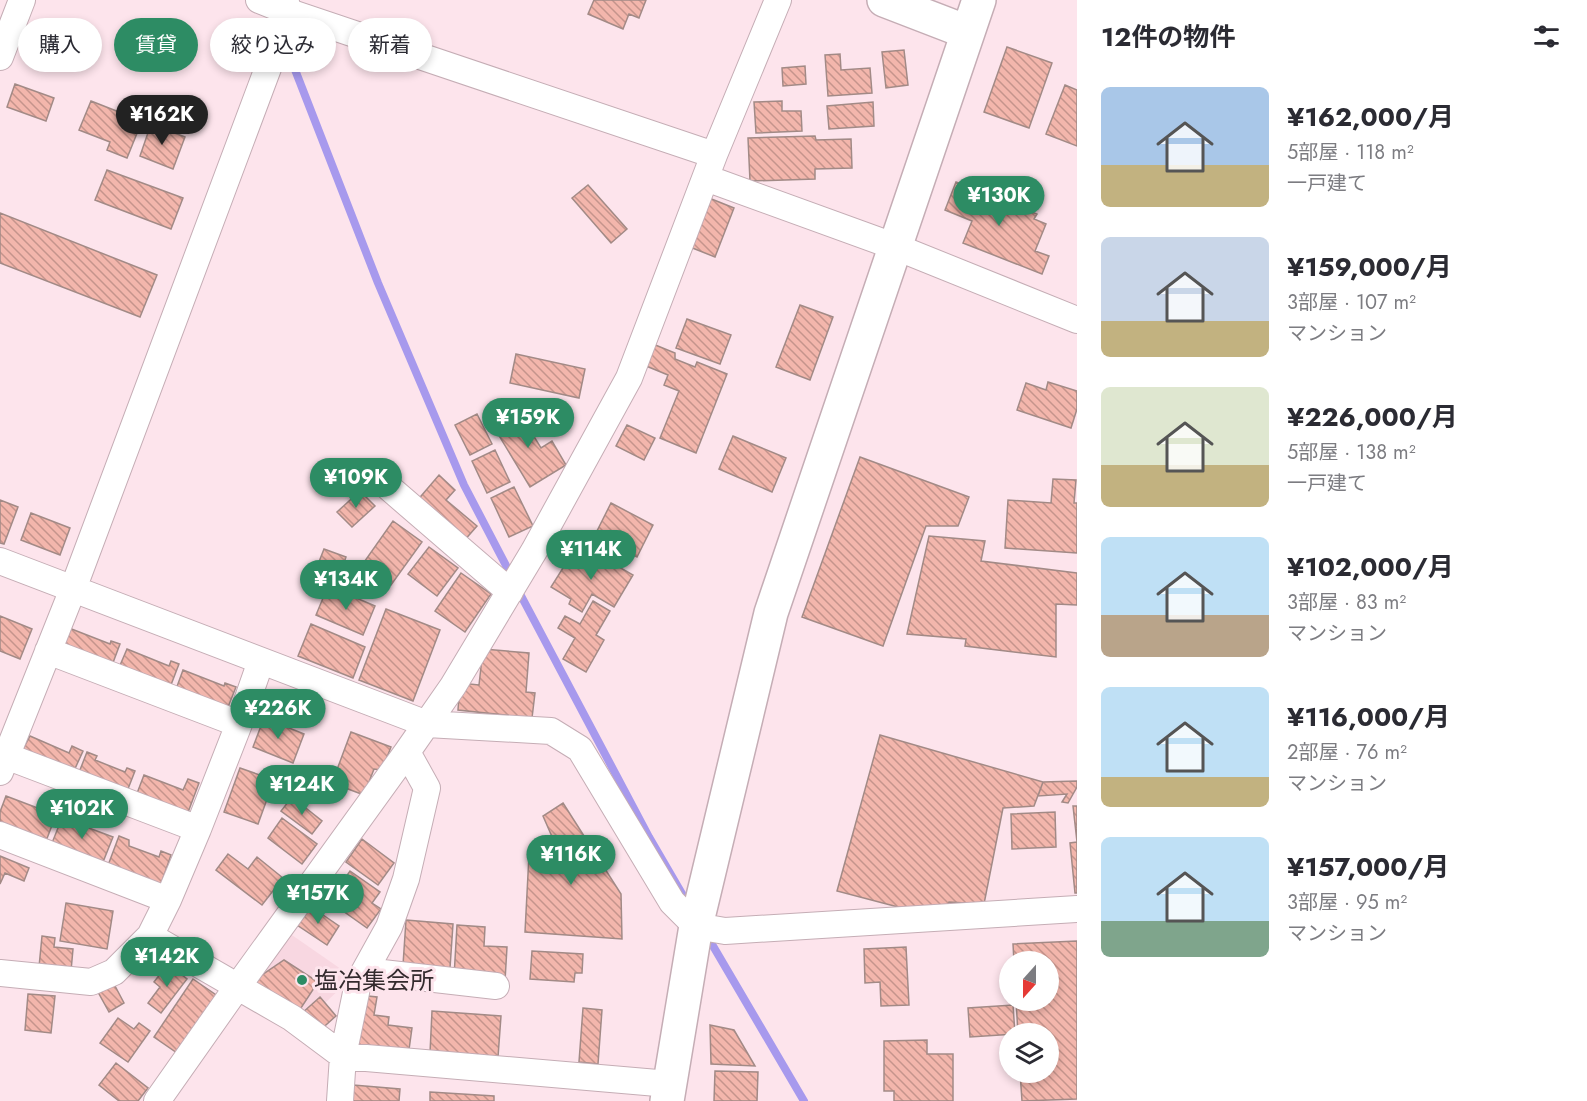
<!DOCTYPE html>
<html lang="ja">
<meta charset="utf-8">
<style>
body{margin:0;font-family:Jost,"Noto Sans JP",sans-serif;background:#f7f7f7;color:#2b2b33;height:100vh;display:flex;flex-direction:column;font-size:22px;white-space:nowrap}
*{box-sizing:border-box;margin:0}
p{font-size:20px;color:#7c7c81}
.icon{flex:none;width:33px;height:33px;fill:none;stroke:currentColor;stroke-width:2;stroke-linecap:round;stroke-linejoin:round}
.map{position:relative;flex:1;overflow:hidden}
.side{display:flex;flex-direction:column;background:#fff;width:510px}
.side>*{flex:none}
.banner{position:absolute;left:18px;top:18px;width:570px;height:54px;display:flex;gap:12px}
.needle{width:39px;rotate:201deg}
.tools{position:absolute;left:999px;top:951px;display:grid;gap:12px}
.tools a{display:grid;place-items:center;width:60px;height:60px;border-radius:50%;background:#fff;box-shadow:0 3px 9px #0003;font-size:30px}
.price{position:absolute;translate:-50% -51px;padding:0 14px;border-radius:21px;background:#2d8c64;color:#fff;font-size:20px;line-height:39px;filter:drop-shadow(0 2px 3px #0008)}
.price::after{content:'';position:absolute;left:50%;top:36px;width:18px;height:14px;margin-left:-9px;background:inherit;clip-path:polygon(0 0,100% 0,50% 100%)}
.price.active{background:#222;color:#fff}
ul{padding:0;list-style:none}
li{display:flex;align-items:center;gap:18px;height:150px;padding:0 24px}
li span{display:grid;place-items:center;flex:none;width:168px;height:120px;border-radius:9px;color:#555}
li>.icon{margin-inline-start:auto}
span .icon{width:72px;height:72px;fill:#fffc;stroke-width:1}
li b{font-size:26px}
h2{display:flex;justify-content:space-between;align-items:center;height:72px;padding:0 24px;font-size:26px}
.tag{padding:0 21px;border-radius:27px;background:#fff;box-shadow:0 3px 9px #0003;font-size:21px;line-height:54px}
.tag.active{background:#2d8c64;color:#fff}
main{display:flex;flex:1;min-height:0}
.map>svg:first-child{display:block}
.built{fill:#f8d7e1}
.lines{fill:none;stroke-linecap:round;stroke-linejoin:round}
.stream{stroke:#a799ed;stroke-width:8}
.building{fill:url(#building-back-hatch);stroke:#a28a86;stroke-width:1.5}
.minor-casing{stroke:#c5adb5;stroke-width:28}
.tertiary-casing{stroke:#c5adb5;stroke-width:36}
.minor{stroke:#fff;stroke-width:26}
.tertiary{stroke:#fff;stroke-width:33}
.poi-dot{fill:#2d8c64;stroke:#fde4ec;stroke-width:2}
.labels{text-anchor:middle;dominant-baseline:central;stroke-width:6;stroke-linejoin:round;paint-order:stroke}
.poi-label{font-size:24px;fill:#332a2d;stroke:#fde4ec;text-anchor:start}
</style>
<main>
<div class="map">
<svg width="1077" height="1101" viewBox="0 0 1077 1101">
<defs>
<pattern id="building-back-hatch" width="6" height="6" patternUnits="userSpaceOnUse" patternTransform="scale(1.5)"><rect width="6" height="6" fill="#f3b6ac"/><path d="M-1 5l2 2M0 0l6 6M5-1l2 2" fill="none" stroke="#c5948c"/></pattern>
</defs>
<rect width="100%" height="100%" fill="#fde4ec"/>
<path class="built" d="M 289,933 L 351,976 L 344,985 L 306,1021 L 253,985 Z"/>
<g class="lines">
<path class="stream" d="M 285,44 L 378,283 L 464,485 L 513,579
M 518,590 L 649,837 L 688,904
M 706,934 L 804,1101"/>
</g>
<path class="building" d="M 594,0 L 646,0 L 639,18 L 629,14 L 623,29 L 588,14 Z
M 1007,47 L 1052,63 L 1029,128 L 984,112 Z
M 904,50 L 908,85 L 886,88 L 882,52 Z
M 840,54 L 841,70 L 870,68 L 872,93 L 828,96 L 825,55 Z
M 805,66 L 806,84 L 783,86 L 782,68 Z
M 15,84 L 54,98 L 46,121 L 7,107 Z
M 1065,85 L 1077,90 L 1077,146 L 1046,134 Z
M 91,101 L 142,121 L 127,158 L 107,150 L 110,142 L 79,130 Z
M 782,101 L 782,111 L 801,111 L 802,131 L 756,133 L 754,102 Z
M 873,102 L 874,126 L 829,129 L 827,106 Z
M 151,124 L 185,137 L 173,169 L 140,156 Z
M 815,136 L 816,140 L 851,139 L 852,168 L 815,169 L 815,179 L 750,181 L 748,138 Z
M 107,170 L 183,198 L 171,229 L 95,200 Z
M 956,182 L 1037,214 L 1034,219 L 1046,224 L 1035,251 L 1049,256 L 1042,274 L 963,243 L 972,221 L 945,210 Z
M 588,185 L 627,229 L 611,243 L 572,198 Z
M 709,198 L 734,208 L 715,257 L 690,247 Z
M 0,213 L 157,275 L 140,317 L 0,263 Z
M 800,305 L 833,317 L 810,380 L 776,367 Z
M 687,319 L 731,335 L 720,364 L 676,348 Z
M 648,342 L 675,353 L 675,359 L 695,367 L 697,362 L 727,374 L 696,453 L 660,438 L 679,391 L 664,385 L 668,375 L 639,363 Z
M 516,354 L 585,369 L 579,398 L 510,383 Z
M 1048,382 L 1077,391 L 1077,409 L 1071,428 L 1017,410 L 1026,383 L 1046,390 Z
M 517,409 L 541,448 L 552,441 L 566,465 L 530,487 L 492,424 Z
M 477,414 L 492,444 L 470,455 L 455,425 Z
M 627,425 L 655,438 L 644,460 L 616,446 Z
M 733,436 L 786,458 L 772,492 L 719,469 Z
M 495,450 L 510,482 L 487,493 L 472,461 Z
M 860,457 L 969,497 L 958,526 L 926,526 L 883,646 L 802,617 Z
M 439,475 L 455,490 L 446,500 L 477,526 L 463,542 L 416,502 Z
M 1053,479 L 1076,480 L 1074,503 L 1077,503 L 1077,553 L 1005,548 L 1008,500 L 1051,503 Z
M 514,487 L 533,526 L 509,537 L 491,498 Z
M 360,491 L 375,506 L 352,527 L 337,512 Z
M 0,500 L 18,507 L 4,544 L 0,543 Z
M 611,503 L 653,525 L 637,557 L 595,535 Z
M 31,513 L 70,528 L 60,555 L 21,540 Z
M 393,521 L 422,542 L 391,585 L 362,565 Z
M 929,536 L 985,541 L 981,561 L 1077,573 L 1077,605 L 1056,604 L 1056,657 L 965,646 L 966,639 L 907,634 Z
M 429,547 L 458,568 L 437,596 L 408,574 Z
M 324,549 L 346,557 L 338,580 L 315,572 Z
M 573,552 L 595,565 L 600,556 L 633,575 L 614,607 L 592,594 L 582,612 L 569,604 L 571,599 L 551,587 Z
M 461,573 L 491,594 L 465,632 L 435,611 Z
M 328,586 L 375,606 L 363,635 L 316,615 Z
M 593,601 L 610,611 L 596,635 L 604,640 L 586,672 L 563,659 L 575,638 L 558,628 L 565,616 L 580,624 Z
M 386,609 L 440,630 L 413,701 L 359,680 Z
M 0,616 L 32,629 L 20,659 L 0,651 Z
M 311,624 L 365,647 L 353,678 L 298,656 Z
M 69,628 L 110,644 L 111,641 L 120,644 L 111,668 L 61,648 Z
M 127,649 L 169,666 L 171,661 L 179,664 L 169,690 L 118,670 Z
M 483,649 L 529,653 L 526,692 L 535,693 L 532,718 L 458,710 L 460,683 L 479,685 Z
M 183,670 L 224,686 L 225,683 L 236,687 L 226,712 L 175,692 Z
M 264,718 L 304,734 L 293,763 L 253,747 Z
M 351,732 L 391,747 L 382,770 L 374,769 L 364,795 L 332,783 Z
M 880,735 L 1043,782 L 1034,806 L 1003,808 L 984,904 L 949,902 L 946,909 L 898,907 L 837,891 Z
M 30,736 L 69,753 L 72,746 L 83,751 L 73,773 L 22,751 Z
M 87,752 L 97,756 L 95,760 L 125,772 L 127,768 L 135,771 L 126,794 L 78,775 Z
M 240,768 L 274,780 L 258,824 L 224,812 Z
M 144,775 L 183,790 L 188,779 L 199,783 L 187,815 L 136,796 Z
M 1077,781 L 1077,787 L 1068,803 L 1062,802 L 1067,794 L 1038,796 L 1043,782 Z
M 6,796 L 56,815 L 46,841 L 0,824 L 0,812 Z
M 292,797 L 322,821 L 312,834 L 281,811 Z
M 563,803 L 621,894 L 622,939 L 525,932 L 529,855 L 553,839 L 543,816 Z
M 1073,806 L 1077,806 L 1077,893 L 1075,893 L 1070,843 L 1077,842 Z
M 1055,812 L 1056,847 L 1012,849 L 1011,814 Z
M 62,818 L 113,837 L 103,862 L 52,843 Z
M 282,818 L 317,844 L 302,864 L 268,838 Z
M 119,836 L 129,840 L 129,846 L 159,857 L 161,851 L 171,855 L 160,887 L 107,868 Z
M 362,839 L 394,863 L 378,885 L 346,862 Z
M 228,854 L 248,869 L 257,857 L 283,878 L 262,905 L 216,870 Z
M 0,856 L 29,868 L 24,881 L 5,873 L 0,884 Z
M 350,871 L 380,892 L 372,903 L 381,909 L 367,928 L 329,901 Z
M 66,903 L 113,911 L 107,949 L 60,941 Z
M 310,906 L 339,926 L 327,945 L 297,925 Z
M 406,920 L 453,924 L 450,968 L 403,965 Z
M 457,925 L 485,927 L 484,946 L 507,947 L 505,981 L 454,977 Z
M 42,936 L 55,938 L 54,947 L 73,949 L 71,971 L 39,967 Z
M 1077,941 L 1077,1099 L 1022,1101 L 1020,1072 L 1048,1072 L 1048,1034 L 1018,1034 L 1016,1000 L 1048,1000 L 1048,962 L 1014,962 L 1013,944 Z
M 906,947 L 909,1005 L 881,1006 L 880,982 L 865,983 L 864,949 Z
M 532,951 L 583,954 L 582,973 L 575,973 L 574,982 L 530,979 Z
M 284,960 L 318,982 L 299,1011 L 253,981 Z
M 168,964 L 187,979 L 161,1013 L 148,1003 L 160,987 L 154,982 Z
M 193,979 L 219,997 L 180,1055 L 154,1037 Z
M 114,984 L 124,1003 L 109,1012 L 98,992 Z
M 28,994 L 55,996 L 51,1033 L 25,1030 Z
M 358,995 L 377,997 L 374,1015 L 389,1017 L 388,1025 L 412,1028 L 408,1057 L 357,1050 Z
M 320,997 L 336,1016 L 317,1033 L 301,1014 Z
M 1013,1005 L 1015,1034 L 970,1037 L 968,1008 Z
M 583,1008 L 602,1010 L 598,1064 L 579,1062 Z
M 432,1011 L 501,1016 L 498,1057 L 430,1053 Z
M 118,1018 L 134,1029 L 139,1023 L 150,1031 L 128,1062 L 100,1043 Z
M 710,1025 L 734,1030 L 755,1066 L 711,1064 Z
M 927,1040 L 927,1054 L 953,1054 L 953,1101 L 894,1101 L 894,1091 L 884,1091 L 884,1041 Z
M 116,1063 L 148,1088 L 138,1101 L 119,1101 L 99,1085 Z
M 715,1071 L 758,1072 L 757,1101 L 714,1101 Z
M 353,1085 L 400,1089 L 399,1101 L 351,1101 Z
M 430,1092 L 494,1096 L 494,1101 L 430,1101 Z"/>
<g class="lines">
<defs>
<path id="minor" d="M 259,0 L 289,12 L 714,155
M 0,57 L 22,0
M 706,178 L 896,247 L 1077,320
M 386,485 L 510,592
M 0,561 L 427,724 L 551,731 L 580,749 L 672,902 L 696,926 L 725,931 L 1077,909
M 48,651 L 239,724
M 6,756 L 198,829
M 0,772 L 73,589 L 289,12 L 285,0
M 0,835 L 168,900
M 150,936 L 292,1018 L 343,1056 L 669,1084
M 365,971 L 496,986
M 0,973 L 91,982 L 114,972 L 150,936 L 168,900 L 198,829 L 239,724 L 261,661
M 157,1101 L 238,986 L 407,752 L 453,686 L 534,551 L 629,378 L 714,155 L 778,0
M 340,1101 L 343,1056 L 358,983 L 389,927 L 406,879 L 427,788 L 407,752"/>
<path id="tertiary" d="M 884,0 L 967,32
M 667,1101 L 696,926 L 771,613 L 979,0"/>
</defs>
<use href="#minor" class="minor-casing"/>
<use href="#tertiary" class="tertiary-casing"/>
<use href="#minor" class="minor"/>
<use href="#tertiary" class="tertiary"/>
</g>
<circle class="poi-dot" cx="302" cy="980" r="6"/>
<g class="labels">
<g class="poi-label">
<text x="314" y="980">塩冶集会所</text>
</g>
</g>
</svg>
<div class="tools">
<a><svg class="needle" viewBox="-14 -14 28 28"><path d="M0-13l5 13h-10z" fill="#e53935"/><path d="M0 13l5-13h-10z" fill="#7c7c81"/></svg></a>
<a><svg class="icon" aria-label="layers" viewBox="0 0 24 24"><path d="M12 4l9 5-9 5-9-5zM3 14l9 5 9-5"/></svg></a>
</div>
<b class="price active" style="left:162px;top:146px">¥162K</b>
<b class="price" style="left:999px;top:227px">¥130K</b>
<b class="price" style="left:528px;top:449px">¥159K</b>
<b class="price" style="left:356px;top:509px">¥109K</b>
<b class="price" style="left:591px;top:581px">¥114K</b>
<b class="price" style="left:346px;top:611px">¥134K</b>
<b class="price" style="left:278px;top:740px">¥226K</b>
<b class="price" style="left:302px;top:816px">¥124K</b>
<b class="price" style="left:82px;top:840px">¥102K</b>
<b class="price" style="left:571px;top:886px">¥116K</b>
<b class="price" style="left:318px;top:925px">¥157K</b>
<b class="price" style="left:167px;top:988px">¥142K</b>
<div class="banner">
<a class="tag">購入</a>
<a class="tag active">賃貸</a>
<a class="tag">絞り込み</a>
<a class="tag">新着</a>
</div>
</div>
<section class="side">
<h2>12件の物件<svg class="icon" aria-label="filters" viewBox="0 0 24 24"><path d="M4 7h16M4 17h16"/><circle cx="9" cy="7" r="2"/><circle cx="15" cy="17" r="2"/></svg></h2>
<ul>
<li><span style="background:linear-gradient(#a9c7e8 65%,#c2b280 0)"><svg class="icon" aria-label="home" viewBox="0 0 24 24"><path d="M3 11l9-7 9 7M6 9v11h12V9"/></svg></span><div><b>¥162,000/月</b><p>5部屋 · 118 m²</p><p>一戸建て</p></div></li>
<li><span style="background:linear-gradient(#c9d6e8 70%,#c2b280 0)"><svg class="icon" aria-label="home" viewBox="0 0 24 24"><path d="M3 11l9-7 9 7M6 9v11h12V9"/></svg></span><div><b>¥159,000/月</b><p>3部屋 · 107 m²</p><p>マンション</p></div></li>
<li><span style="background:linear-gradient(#dfe7d0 65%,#c2b280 0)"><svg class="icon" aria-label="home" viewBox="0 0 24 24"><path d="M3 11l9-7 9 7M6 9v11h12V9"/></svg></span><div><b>¥226,000/月</b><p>5部屋 · 138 m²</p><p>一戸建て</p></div></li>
<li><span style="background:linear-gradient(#bfe0f5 65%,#b9a48a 0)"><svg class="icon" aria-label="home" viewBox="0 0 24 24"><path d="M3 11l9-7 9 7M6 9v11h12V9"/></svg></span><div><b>¥102,000/月</b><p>3部屋 · 83 m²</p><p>マンション</p></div></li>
<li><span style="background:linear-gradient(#bfe0f5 75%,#c2b280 0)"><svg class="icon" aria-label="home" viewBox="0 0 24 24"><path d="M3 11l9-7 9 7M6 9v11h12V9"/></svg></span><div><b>¥116,000/月</b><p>2部屋 · 76 m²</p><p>マンション</p></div></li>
<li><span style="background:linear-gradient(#bfe0f5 70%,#7fa58c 0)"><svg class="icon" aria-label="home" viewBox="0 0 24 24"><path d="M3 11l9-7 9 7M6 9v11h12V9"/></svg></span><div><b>¥157,000/月</b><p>3部屋 · 95 m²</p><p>マンション</p></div></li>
</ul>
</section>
</main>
